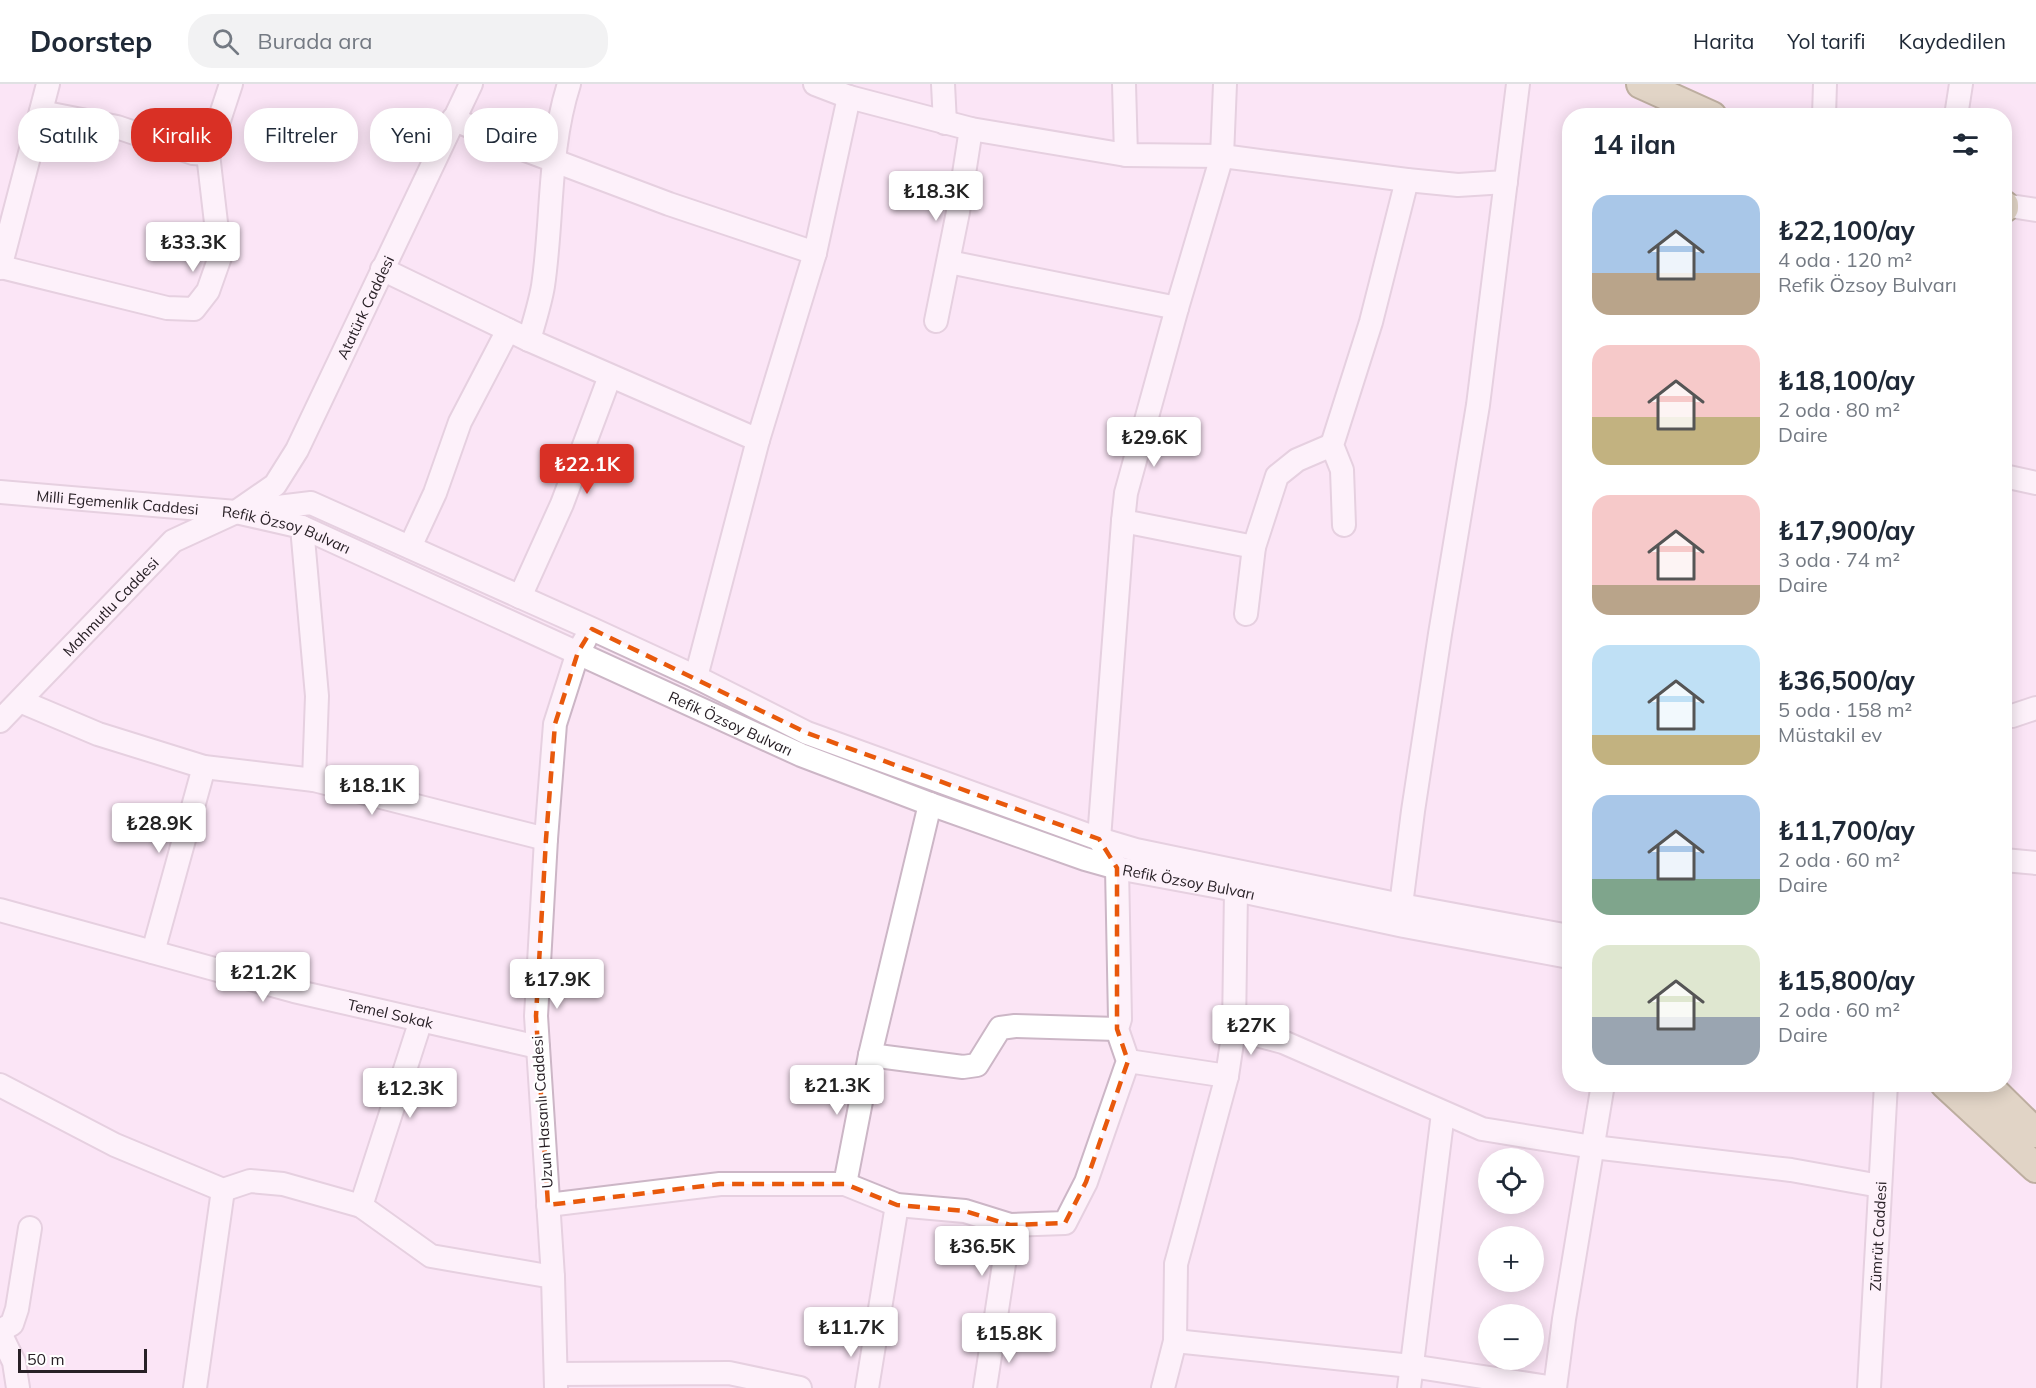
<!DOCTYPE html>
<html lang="tr">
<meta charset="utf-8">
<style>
body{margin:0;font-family:Mulish,sans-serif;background:#f2f2f3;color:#1f2937;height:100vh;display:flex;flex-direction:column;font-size:22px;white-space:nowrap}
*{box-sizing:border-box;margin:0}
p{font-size:20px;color:#747a83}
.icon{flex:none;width:33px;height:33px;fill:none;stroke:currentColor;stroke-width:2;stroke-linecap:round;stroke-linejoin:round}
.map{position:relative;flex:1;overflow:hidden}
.sheet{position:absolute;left:1562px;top:24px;width:450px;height:984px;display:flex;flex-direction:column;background:#fff;border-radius:24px;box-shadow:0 3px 15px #0003}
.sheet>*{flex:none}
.guide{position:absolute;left:18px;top:24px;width:570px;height:54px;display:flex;gap:12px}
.fabs{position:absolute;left:1478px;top:1064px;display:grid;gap:12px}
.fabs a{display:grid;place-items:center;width:66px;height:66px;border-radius:50%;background:#fff;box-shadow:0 3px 15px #0003;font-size:30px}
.scale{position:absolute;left:18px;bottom:15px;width:129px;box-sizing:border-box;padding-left:6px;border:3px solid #282026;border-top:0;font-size:16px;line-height:21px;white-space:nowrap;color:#282026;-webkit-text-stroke:4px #fff;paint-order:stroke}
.price{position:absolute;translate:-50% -51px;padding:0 14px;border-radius:6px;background:#fff;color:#222;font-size:20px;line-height:39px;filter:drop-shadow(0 2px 3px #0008)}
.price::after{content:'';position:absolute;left:50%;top:36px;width:18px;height:14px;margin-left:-9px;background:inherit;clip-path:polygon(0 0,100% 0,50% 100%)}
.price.current{background:#d93025;color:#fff}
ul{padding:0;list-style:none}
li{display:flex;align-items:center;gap:18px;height:150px;padding:0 30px}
li span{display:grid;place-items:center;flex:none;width:168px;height:120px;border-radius:18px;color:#555}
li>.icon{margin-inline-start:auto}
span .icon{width:72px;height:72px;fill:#fffc;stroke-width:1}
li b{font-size:26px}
h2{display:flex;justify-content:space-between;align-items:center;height:72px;padding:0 30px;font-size:26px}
.pill{padding:0 21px;border-radius:24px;background:#fff;box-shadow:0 3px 15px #0003;font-size:21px;line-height:54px}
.pill.current{background:#d93025;color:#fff}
header{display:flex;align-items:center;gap:36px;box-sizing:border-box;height:84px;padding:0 30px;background:#fff;border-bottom:2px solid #e0e1e3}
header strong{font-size:28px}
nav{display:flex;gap:33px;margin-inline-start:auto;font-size:21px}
.search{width:420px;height:54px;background:#f2f2f3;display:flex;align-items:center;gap:15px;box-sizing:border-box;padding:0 21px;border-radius:24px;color:#747a83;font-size:22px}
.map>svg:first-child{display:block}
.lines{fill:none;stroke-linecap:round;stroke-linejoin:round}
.minor-casing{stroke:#ccb6c6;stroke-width:26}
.major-casing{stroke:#726b38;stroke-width:32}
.minor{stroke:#fff;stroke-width:22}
.major{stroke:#c2bf8d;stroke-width:28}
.marked{fill:none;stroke:#e8590c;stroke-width:4.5;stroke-dasharray:12 8;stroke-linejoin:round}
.labels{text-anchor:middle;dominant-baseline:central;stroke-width:4.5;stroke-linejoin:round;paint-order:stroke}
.street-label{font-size:15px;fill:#282026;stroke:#fff}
</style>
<header>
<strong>Doorstep</strong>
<div class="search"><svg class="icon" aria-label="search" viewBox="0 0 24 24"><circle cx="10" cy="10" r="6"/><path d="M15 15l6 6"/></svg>Burada ara</div>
<nav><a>Harita</a><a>Yol tarifi</a><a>Kaydedilen</a></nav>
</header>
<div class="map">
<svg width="2036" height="1304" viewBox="0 0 2036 1304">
<rect width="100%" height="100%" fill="#fbe5f5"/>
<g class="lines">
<defs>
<g id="minor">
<path d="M 815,0 L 849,13 L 971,45 L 1126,71 L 1222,72 L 1407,96 L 1458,101 L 1506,98"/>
<path d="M 943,0 L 945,39"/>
<path d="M 1124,0 L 1126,71"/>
<path d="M 41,28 L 117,43 L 193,69 L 208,70"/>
<path d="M 1824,32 L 1825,0"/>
<path d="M 1956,32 L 1961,0"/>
<path d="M 453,35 L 515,62 L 669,120 L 815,169"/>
<path d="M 2004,121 L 2036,126"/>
<path d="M 949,178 L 1177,224"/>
<path d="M 1,183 L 167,224 L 194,225 L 208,207 L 220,173 L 208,70 L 231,0"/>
<path d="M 0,184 L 48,0"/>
<path d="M 382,185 L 529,256 L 758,356"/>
<path d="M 936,237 L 958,128 L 971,45"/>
<path d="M 529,256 C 534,238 540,220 543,202 C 553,135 548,65 569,0"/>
<path d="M 2004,392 L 2036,399"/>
<path id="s1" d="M 0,408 L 236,428 L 302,443 L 801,671 L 930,720 L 1085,775 L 1117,784 L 1236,806 L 1404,842 L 1569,873"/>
<path d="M 252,426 L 311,419 L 592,545 L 696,593 L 807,649 L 1099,755 L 1136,766 L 1401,821 L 1569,852"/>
<path d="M 1123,437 L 1254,463"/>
<path d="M 1344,441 L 1342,386 L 1332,361 L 1371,238 L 1407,96"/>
<path d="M 302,443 L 317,612 L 314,696"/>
<path d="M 410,463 L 435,409 L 460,338 L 508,246"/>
<path d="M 520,513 L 562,420 L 610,292"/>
<path d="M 1246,530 L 1254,463 L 1277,392 L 1297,376 L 1332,361"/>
<path d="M 696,593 L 758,356 L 815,169 L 849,13"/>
<path d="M 20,617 L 98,650 L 204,683 L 314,696 L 546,755"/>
<path d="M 2004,631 L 2012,632 L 2036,624"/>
<path id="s2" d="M 0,637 L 173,457 L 236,428 L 275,401 L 297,366 L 471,0"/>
<path d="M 2004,776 L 2036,779"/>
<path d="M 1401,821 L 1413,727 L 1440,550 L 1478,321 L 1518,0"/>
<path id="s3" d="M 0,826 L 294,907 L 538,963"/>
<path d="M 153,868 L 204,683"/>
<path d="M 1234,945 L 1283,958 L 1482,1045 L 1593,1063 L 1791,1086 L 1880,1102"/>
<path d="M 870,971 L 963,983 L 977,981 L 1000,944 L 1015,942 L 1117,945"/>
<path d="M 1128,977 L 1227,992"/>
<path d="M 0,1001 L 115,1061 L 223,1106 L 250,1097 L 283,1100 L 361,1122 L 431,1172 L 553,1193"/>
<path d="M 845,1100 L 870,971 L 930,720"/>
<path d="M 548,1121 L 720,1100 L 845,1100 L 897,1121 L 965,1127 L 1010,1141 L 1065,1139 L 1086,1098 L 1128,977 L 1117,945 L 1120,935 L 1117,784 L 1099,755 L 1123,437 L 1126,409 L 1177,224 L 1222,72 L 1225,0"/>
<path d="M 361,1122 L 421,936"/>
<path d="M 0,1247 L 12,1240 L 17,1225 L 30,1144"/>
<path d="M 0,1249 L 14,1278 L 18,1304"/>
<path d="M 1175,1257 L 1176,1180 L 1227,992 L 1234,945 L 1236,806"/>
<path d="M 556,1290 L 729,1289 L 800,1304"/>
<path d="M 195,1304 L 223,1106"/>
<path d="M 556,1304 L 553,1193 L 536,932 L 546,755 L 555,640 L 578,568 L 585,556"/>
<path d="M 867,1304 L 897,1121"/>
<path d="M 985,1304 L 1010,1141"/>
<path d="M 1163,1304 L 1175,1257 L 1411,1282 L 1555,1304"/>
<path d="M 1409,1304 L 1443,1029"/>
<path d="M 1555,1304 L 1564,1235 L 1603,1000"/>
<path id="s4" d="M 1869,1304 L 1886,1000"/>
</g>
<path id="major" d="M 1641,0 L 1712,32
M 2004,121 L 2004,124
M 1945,1000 L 2036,1084
M 1986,1000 L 2036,1049"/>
</defs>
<use href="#minor" class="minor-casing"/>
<use href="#major" class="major-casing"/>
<use href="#minor" class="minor"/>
<use href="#major" class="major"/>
</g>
<path d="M0 0H2036V1304H0ZM 592,545 L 807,649 L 1099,755 L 1117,784 L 1117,945 L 1128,977 L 1086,1098 L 1065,1139 L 1010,1141 L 965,1127 L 897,1121 L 845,1100 L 720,1100 L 548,1121 L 536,932 L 546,755 L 555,640 L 578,568 Z" fill="#fbe5f5" fill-opacity=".55" fill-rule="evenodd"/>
<path class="marked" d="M 592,545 L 807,649 L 1099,755 L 1117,784 L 1117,945 L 1128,977 L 1086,1098 L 1065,1139 L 1010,1141 L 965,1127 L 897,1121 L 845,1100 L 720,1100 L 548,1121 L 536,932 L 546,755 L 555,640 L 578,568 Z"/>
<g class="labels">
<g class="street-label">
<text stroke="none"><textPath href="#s2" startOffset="566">Atatürk Caddesi</textPath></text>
<text stroke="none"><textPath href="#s1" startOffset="118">Milli Egemenlik Caddesi</textPath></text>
<text stroke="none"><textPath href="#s1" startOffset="290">Refik Özsoy Bulvarı</textPath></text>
<text stroke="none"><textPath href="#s2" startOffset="159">Mahmutlu Caddesi</textPath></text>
<text stroke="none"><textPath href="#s1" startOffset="776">Refik Özsoy Bulvarı</textPath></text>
<text stroke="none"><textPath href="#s1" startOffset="1262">Refik Özsoy Bulvarı</textPath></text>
<text stroke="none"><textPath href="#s3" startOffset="404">Temel Sokak</textPath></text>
<text transform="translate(542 1028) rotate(-94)">Uzun Hasanlı Caddesi</text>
<text stroke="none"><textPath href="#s4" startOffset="152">Zümrüt Caddesi</textPath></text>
</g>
</g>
</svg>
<div class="fabs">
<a><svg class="icon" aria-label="locate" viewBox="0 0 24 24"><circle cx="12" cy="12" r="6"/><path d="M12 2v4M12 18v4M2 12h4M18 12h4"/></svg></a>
<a>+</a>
<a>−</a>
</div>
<div class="scale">50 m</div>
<b class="price" style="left:936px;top:138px">₺18.3K</b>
<b class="price" style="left:193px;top:189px">₺33.3K</b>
<b class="price" style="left:1154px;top:384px">₺29.6K</b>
<b class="price current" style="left:587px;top:411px">₺22.1K</b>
<b class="price" style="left:372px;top:732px">₺18.1K</b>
<b class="price" style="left:159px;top:770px">₺28.9K</b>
<b class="price" style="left:263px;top:919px">₺21.2K</b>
<b class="price" style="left:557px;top:926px">₺17.9K</b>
<b class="price" style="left:1251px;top:972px">₺27K</b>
<b class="price" style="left:837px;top:1032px">₺21.3K</b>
<b class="price" style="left:410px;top:1035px">₺12.3K</b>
<b class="price" style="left:982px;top:1193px">₺36.5K</b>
<b class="price" style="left:851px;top:1274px">₺11.7K</b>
<b class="price" style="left:1009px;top:1280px">₺15.8K</b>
<div class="guide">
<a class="pill">Satılık</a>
<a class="pill current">Kiralık</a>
<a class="pill">Filtreler</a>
<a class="pill">Yeni</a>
<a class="pill">Daire</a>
</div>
<section class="sheet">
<h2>14 ilan<svg class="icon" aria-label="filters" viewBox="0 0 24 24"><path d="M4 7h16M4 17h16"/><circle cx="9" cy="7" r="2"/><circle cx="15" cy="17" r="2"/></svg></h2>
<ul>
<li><span style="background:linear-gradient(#a9c7e8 65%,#b9a48a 0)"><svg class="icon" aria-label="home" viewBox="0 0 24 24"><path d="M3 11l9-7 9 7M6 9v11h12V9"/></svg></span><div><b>₺22,100/ay</b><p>4 oda · 120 m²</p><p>Refik Özsoy Bulvarı</p></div></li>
<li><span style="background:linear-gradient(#f6c9c9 60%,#c2b280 0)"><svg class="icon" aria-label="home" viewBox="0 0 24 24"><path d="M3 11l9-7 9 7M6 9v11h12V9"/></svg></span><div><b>₺18,100/ay</b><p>2 oda · 80 m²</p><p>Daire</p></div></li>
<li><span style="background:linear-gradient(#f6c9c9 75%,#b9a48a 0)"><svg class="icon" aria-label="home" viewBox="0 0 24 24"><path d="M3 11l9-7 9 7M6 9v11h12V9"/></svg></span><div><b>₺17,900/ay</b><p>3 oda · 74 m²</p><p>Daire</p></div></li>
<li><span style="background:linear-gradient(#bfe0f5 75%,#c2b280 0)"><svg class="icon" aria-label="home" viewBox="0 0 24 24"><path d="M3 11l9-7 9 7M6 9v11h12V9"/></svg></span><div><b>₺36,500/ay</b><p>5 oda · 158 m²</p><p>Müstakil ev</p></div></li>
<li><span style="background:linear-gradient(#a9c7e8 70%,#7fa58c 0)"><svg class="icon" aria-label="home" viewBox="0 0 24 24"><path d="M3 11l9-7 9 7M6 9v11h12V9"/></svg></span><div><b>₺11,700/ay</b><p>2 oda · 60 m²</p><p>Daire</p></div></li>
<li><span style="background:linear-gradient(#dfe7d0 60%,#9aa5b1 0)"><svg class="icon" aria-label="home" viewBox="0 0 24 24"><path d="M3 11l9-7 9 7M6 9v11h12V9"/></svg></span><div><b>₺15,800/ay</b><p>2 oda · 60 m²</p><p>Daire</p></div></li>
</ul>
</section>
</div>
